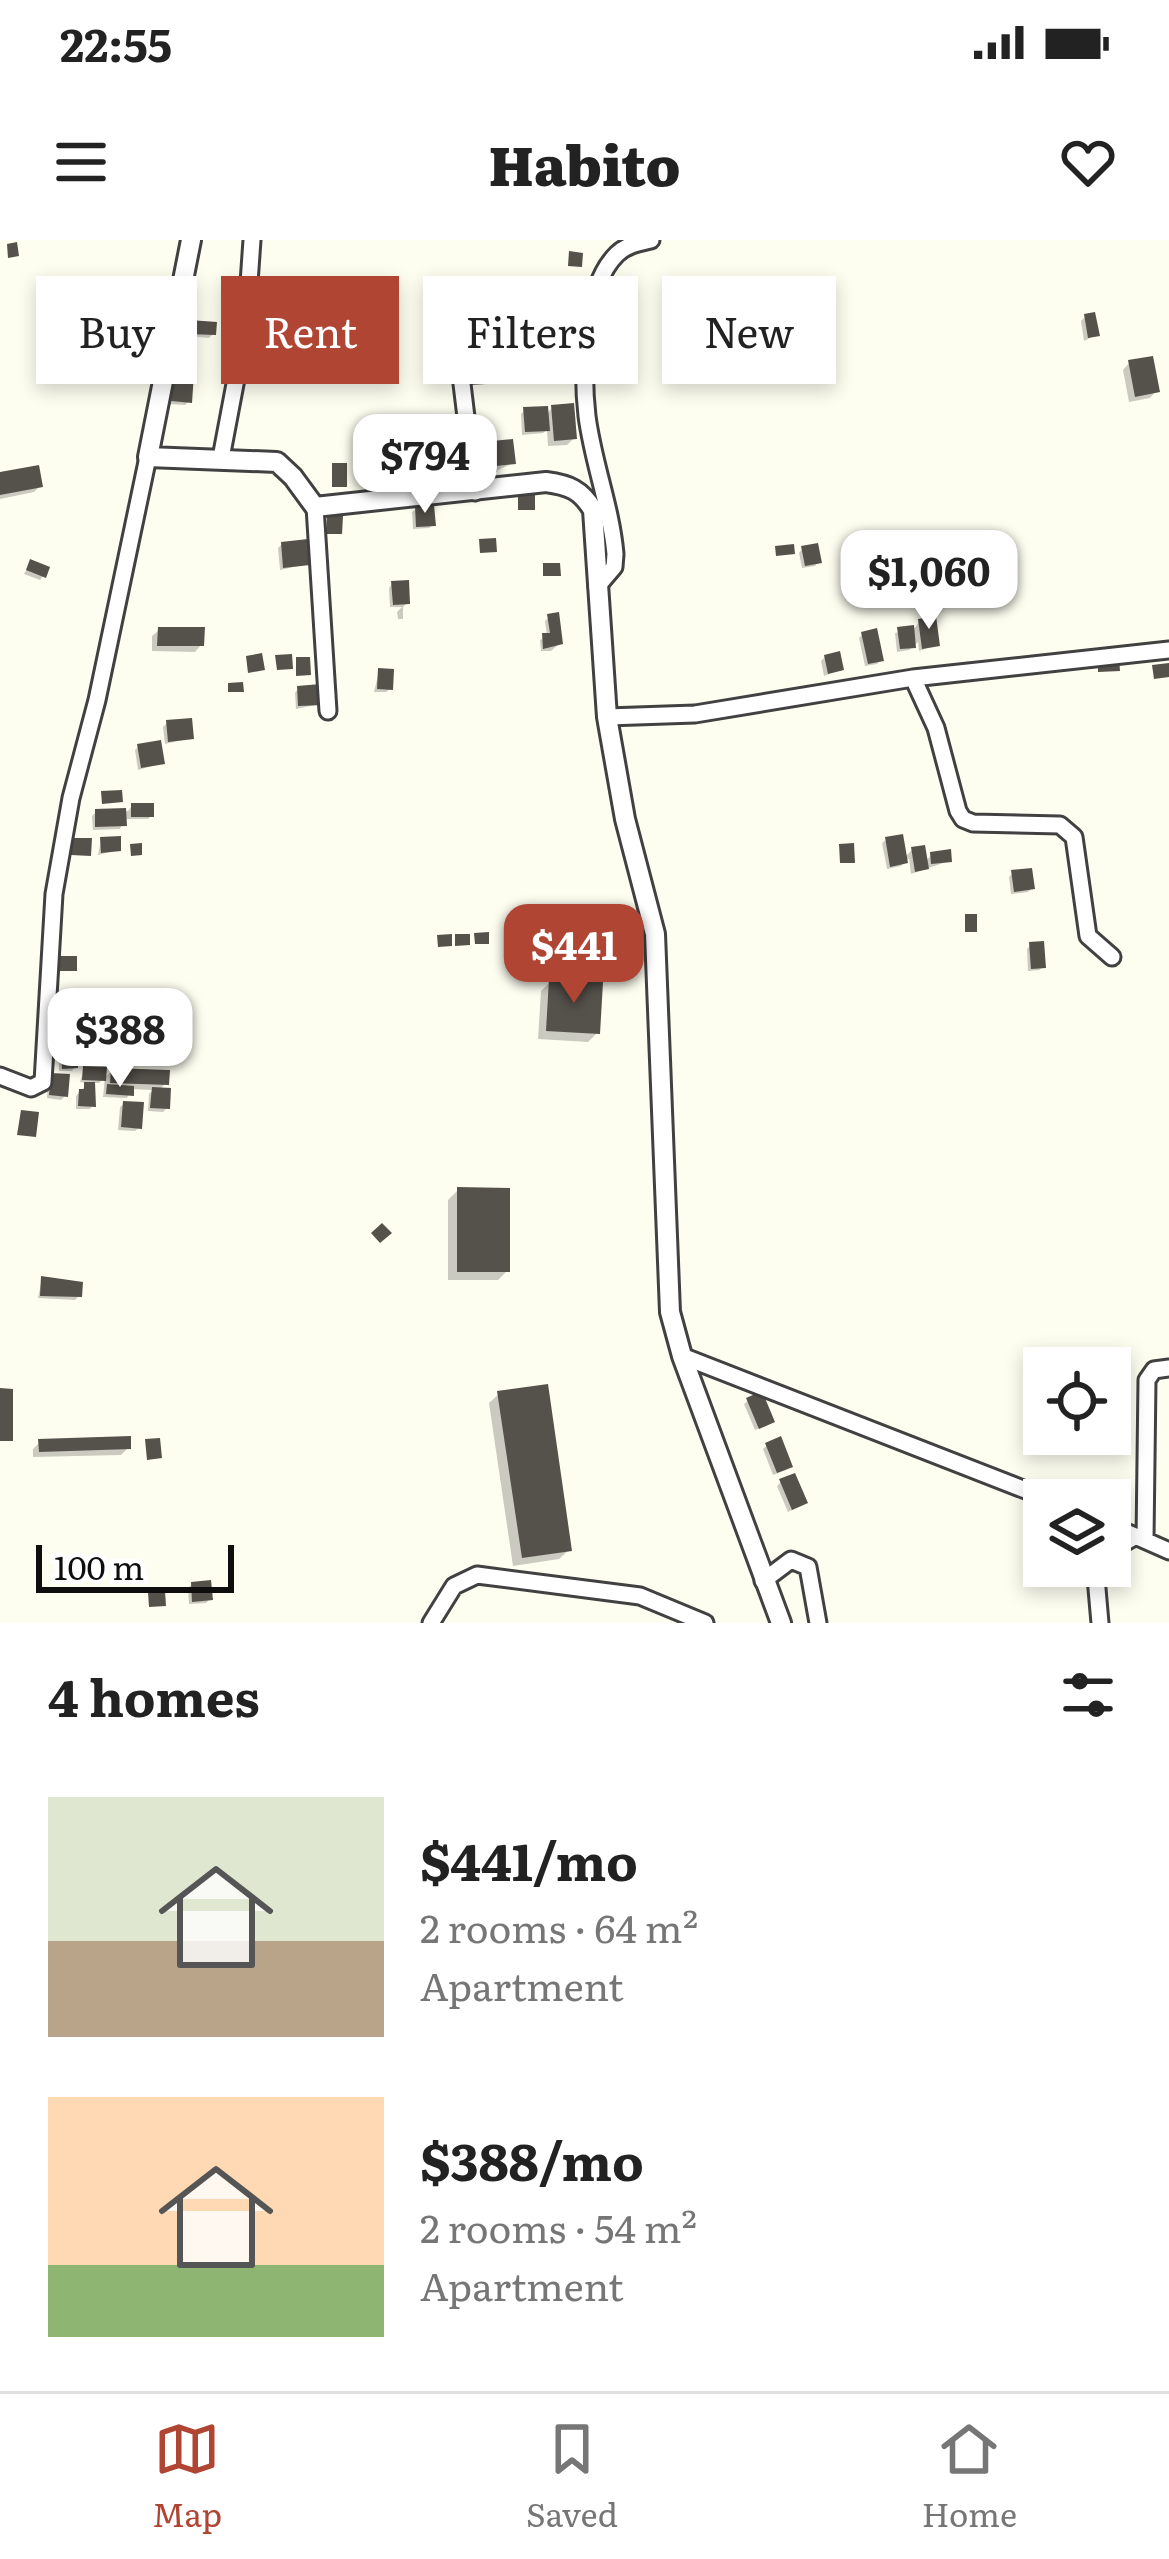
<!DOCTYPE html>
<meta charset="utf-8">
<style>
body{margin:0;font-family:Literata,serif;background:#f6f6f6;color:#222;height:100vh;display:flex;flex-direction:column;font-size:45px;white-space:nowrap}
*{box-sizing:border-box;margin:0}
p{font-size:39px;color:#767676}
.icon{flex:none;width:66px;height:66px;fill:none;stroke:currentColor;stroke-width:2;stroke-linecap:round;stroke-linejoin:round}
.map{position:relative;height:1383px;overflow:hidden}
.details{display:flex;flex-direction:column;background:#fff;flex:1}
.details>*{flex:none}
.top-card{position:absolute;left:36px;top:36px;width:1098px;height:108px;display:flex;gap:24px}
.controls{position:absolute;left:1023px;top:1107px;display:grid;gap:24px}
.controls a{display:grid;place-items:center;width:108px;height:108px;border-radius:0px;background:#fff;box-shadow:0 6px 18px #0003;font-size:60px}
.scale{position:absolute;left:36px;bottom:30px;width:198px;box-sizing:border-box;padding-left:12px;border:6px solid #0e0e0e;border-top:0;font-size:33px;line-height:42px;white-space:nowrap;color:#0e0e0e;-webkit-text-stroke:9px #fff;paint-order:stroke}
.price{position:absolute;translate:-50% -102px;padding:0 27px;border-radius:24px;background:#fff;color:#222;font-size:39px;line-height:78px;filter:drop-shadow(0 3px 6px #0008)}
.price::after{content:'';position:absolute;left:50%;top:72px;width:36px;height:27px;margin-left:-18px;background:inherit;clip-path:polygon(0 0,100% 0,50% 100%)}
.price.active{background:#b04533;color:#fff}
ul{padding:0;list-style:none}
li{display:flex;align-items:center;gap:36px;height:300px;padding:0 48px}
li span{display:grid;place-items:center;flex:none;width:336px;height:240px;border-radius:0px;color:#555}
li>.icon{margin-inline-start:auto}
span .icon{width:144px;height:144px;fill:#fffc;stroke-width:1}
li b{font-size:51px}
h2{display:flex;justify-content:space-between;align-items:center;height:144px;padding:0 48px;font-size:51px}
.tag{padding:0 42px;border-radius:0px;background:#fff;box-shadow:0 6px 18px #0003;font-size:42px;line-height:108px}
.tag.active{background:#b04533;color:#fff}
.status{display:flex;justify-content:space-between;align-items:center;height:84px;padding:0 60px;background:#fff;direction:ltr}
.status svg{height:33px;fill:currentColor}
header{display:flex;justify-content:space-between;align-items:center;height:156px;padding:0 48px;background:#fff;font-size:54px;font-weight:800}
.tab-bar{display:flex;justify-content:space-around;align-items:center;height:168px;border-top:3px solid #e0e0e0;background:#fff;font-size:33px;color:#767676}
.tab-bar a{display:grid;justify-items:center;gap:6px}
.tab-bar .active{color:#b04533}
.map>svg:first-child{display:block}
.shadow{fill:#0003}
.building{fill:#55514b}
.lines{fill:none;stroke-linecap:round;stroke-linejoin:round}
.minor-casing{stroke:#414141;stroke-width:21}
.tertiary-casing{stroke:#414141;stroke-width:24}
.minor{stroke:#fff;stroke-width:15}
.tertiary{stroke:#fff;stroke-width:18}
</style>
<div class="status"><b>22:55</b><svg viewBox="0 0 49 12"><path d="M0 12V9h3v3zM5 12V6h3v6zM10 12V3h3v9zM15 12V0h3v12zM26 1h20v11H26zM47 4h2v5h-2z"/></svg></div>
<header><svg class="icon" aria-label="menu" viewBox="0 0 24 24"><path d="M4 6h16M4 12h16M4 18h16"/></svg>Habito<svg class="icon" aria-label="heart" viewBox="0 0 24 24"><path d="M12 20l-8-8c-3-5 5-10 8-4 3-6 11-1 8 4z"/></svg></header>
<div class="map">
<svg width="1169" height="1383" viewBox="0 0 1169 1383">
<rect width="100%" height="100%" fill="#fdfdf0"/>
<path class="shadow" d="M 1085,77 L 1096,95 L 1084,101 L 1081,81 Z
M 478,78 L 494,97 L 490,101 L 476,102 L 475,82 Z
M 190,83 L 213,94 L 209,98 L 186,96 Z
M 543,101 L 555,117 L 551,121 L 541,122 L 539,105 Z
M 1129,123 L 1156,151 L 1150,158 L 1129,162 L 1123,130 Z
M 174,135 L 189,161 L 185,165 L 169,164 L 170,139 Z
M 552,168 L 574,198 L 567,205 L 548,206 L 547,190 L 543,193 L 522,195 L 521,174 L 525,170 L 546,175 Z
M 483,197 L 513,223 L 481,238 L 476,204 Z
M 0,235 L 40,246 L 34,252 L 0,259 Z
M 416,269 L 433,285 L 429,288 L 413,289 L 412,272 Z
M 282,304 L 307,324 L 280,330 L 278,308 Z
M 802,309 L 819,322 L 815,326 L 802,328 L 799,313 Z
M 31,322 L 43,336 L 40,340 L 24,334 Z
M 392,344 L 407,363 L 403,367 L 403,379 L 398,379 L 397,372 L 402,367 L 390,367 L 389,348 Z
M 549,377 L 560,403 L 551,411 L 541,411 L 540,400 L 547,396 L 545,381 Z
M 919,382 L 937,405 L 919,411 L 918,402 L 909,410 L 897,412 L 895,393 L 915,388 Z
M 159,390 L 201,405 L 195,412 L 152,411 L 152,396 Z
M 863,394 L 881,420 L 877,424 L 865,426 L 859,398 Z
M 825,417 L 841,429 L 824,436 L 821,421 Z
M 379,431 L 390,449 L 386,452 L 374,452 Z
M 298,449 L 320,464 L 296,469 L 295,453 Z
M 167,483 L 191,498 L 165,504 L 163,487 Z
M 139,506 L 162,523 L 138,530 L 135,510 Z
M 132,566 L 151,576 L 148,579 L 124,579 L 120,589 L 93,590 L 92,576 L 96,572 L 128,571 Z
M 101,600 L 118,610 L 98,615 Z
M 886,600 L 904,618 L 912,610 L 925,621 L 932,615 L 949,621 L 911,634 L 909,618 L 901,626 L 887,629 L 882,603 Z
M 1013,633 L 1032,648 L 1028,652 L 1011,654 L 1009,637 Z
M 1031,705 L 1043,727 L 1039,730 L 1028,731 L 1027,709 Z
M 550,742 L 597,793 L 588,802 L 538,799 L 541,751 Z
M 71,802 L 81,818 L 72,831 L 59,831 L 59,820 L 66,816 Z
M 84,829 L 103,839 L 112,831 L 166,843 L 159,850 L 167,868 L 163,872 L 148,871 L 149,854 L 153,850 L 131,849 L 127,858 L 103,857 L 105,837 L 99,843 L 92,843 L 93,865 L 90,869 L 76,869 L 76,856 L 88,843 L 80,842 Z
M 48,840 L 65,856 L 61,860 L 47,858 Z
M 124,864 L 139,888 L 135,891 L 118,890 L 120,867 Z
M 458,950 L 507,1031 L 498,1040 L 448,1040 L 448,960 Z
M 42,1039 L 79,1056 L 75,1060 L 38,1058 Z
M 499,1154 L 569,1310 L 559,1319 L 513,1326 L 489,1163 Z
M 748,1161 L 767,1185 L 755,1190 L 744,1164 Z
M 40,1202 L 128,1208 L 121,1215 L 33,1217 L 33,1209 Z
M 767,1205 L 790,1226 L 786,1230 L 773,1235 L 763,1209 Z
M 781,1242 L 805,1263 L 801,1266 L 788,1272 L 777,1246 Z
M 192,1344 L 210,1359 L 206,1363 L 189,1364 L 188,1348 Z"/>
<path class="building" d="M 17,2 L 19,16 L 8,18 L 7,4 Z
M 569,11 L 583,13 L 582,27 L 568,26 Z
M 1095,72 L 1100,96 L 1088,98 L 1084,74 Z
M 495,74 L 497,98 L 479,99 L 477,75 Z
M 189,80 L 217,82 L 216,95 L 188,94 Z
M 556,97 L 558,118 L 544,120 L 542,98 Z
M 528,114 L 529,128 L 518,129 L 517,115 Z
M 320,115 L 322,135 L 313,135 L 311,116 Z
M 1153,116 L 1160,152 L 1135,157 L 1128,120 Z
M 485,129 L 486,144 L 470,145 L 469,130 Z
M 173,132 L 194,133 L 192,163 L 171,161 Z
M 574,163 L 577,199 L 554,201 L 551,165 Z
M 548,166 L 550,191 L 525,192 L 523,167 Z
M 409,181 L 410,197 L 392,198 L 391,182 Z
M 491,193 L 492,201 L 513,199 L 516,224 L 496,226 L 497,232 L 487,233 L 481,194 Z
M 332,223 L 347,223 L 347,247 L 332,247 Z
M 39,225 L 43,247 L 0,255 L 0,232 Z
M 518,254 L 535,254 L 535,270 L 518,270 Z
M 434,265 L 436,286 L 416,287 L 415,266 Z
M 327,275 L 343,276 L 342,294 L 326,294 Z
M 496,298 L 497,312 L 480,313 L 479,299 Z
M 308,299 L 310,325 L 283,328 L 281,302 Z
M 818,303 L 822,323 L 805,326 L 801,306 Z
M 794,304 L 795,314 L 776,316 L 775,306 Z
M 30,319 L 50,327 L 46,338 L 26,330 Z
M 543,323 L 560,323 L 561,336 L 543,336 Z
M 409,340 L 410,364 L 393,365 L 391,341 Z
M 559,372 L 563,404 L 543,409 L 542,393 L 550,393 L 547,374 Z
M 936,376 L 940,406 L 922,409 L 918,379 Z
M 914,385 L 916,408 L 900,409 L 897,387 Z
M 158,387 L 205,387 L 204,406 L 157,406 Z
M 877,388 L 884,421 L 868,424 L 861,392 Z
M 840,411 L 844,430 L 828,434 L 824,415 Z
M 262,413 L 265,430 L 248,433 L 246,416 Z
M 292,414 L 293,429 L 277,430 L 275,415 Z
M 296,417 L 310,417 L 311,435 L 296,436 Z
M 1119,418 L 1120,431 L 1098,432 L 1098,419 Z
M 1169,423 L 1169,437 L 1154,439 L 1152,425 Z
M 378,428 L 394,429 L 393,450 L 377,449 Z
M 243,442 L 244,452 L 228,452 L 228,443 Z
M 321,444 L 323,465 L 298,466 L 297,446 Z
M 192,478 L 194,499 L 168,502 L 166,480 Z
M 161,500 L 165,524 L 141,528 L 137,504 Z
M 122,550 L 123,562 L 102,564 L 101,551 Z
M 131,563 L 154,563 L 154,577 L 131,577 Z
M 126,568 L 127,586 L 95,587 L 95,569 Z
M 903,594 L 908,623 L 890,627 L 885,597 Z
M 121,596 L 121,611 L 101,613 L 100,597 Z
M 72,598 L 92,598 L 91,616 L 71,615 Z
M 142,603 L 142,615 L 131,616 L 130,604 Z
M 854,603 L 855,623 L 840,623 L 839,604 Z
M 925,605 L 929,629 L 915,632 L 911,607 Z
M 951,609 L 952,622 L 931,624 L 930,612 Z
M 1032,628 L 1035,649 L 1014,652 L 1011,630 Z
M 965,674 L 977,674 L 977,692 L 965,692 Z
M 489,692 L 489,704 L 475,704 L 474,693 Z
M 452,694 L 452,706 L 438,707 L 437,695 Z
M 455,694 L 470,694 L 470,705 L 455,706 Z
M 1044,701 L 1046,728 L 1031,729 L 1029,702 Z
M 58,716 L 77,716 L 77,731 L 58,731 Z
M 549,739 L 603,742 L 600,794 L 546,791 Z
M 109,770 L 129,770 L 129,785 L 110,785 Z
M 70,799 L 85,799 L 84,819 L 78,819 L 78,828 L 62,829 L 61,813 L 69,813 Z
M 83,826 L 107,827 L 106,841 L 82,840 Z
M 111,828 L 170,830 L 169,845 L 110,843 Z
M 51,833 L 70,834 L 68,857 L 49,855 Z
M 84,842 L 95,842 L 96,867 L 78,866 L 79,849 L 84,849 Z
M 107,844 L 134,846 L 134,856 L 106,854 Z
M 152,847 L 171,848 L 170,869 L 150,868 Z
M 123,861 L 144,862 L 142,889 L 121,887 Z
M 21,870 L 39,872 L 36,897 L 17,895 Z
M 457,947 L 510,948 L 510,1032 L 457,1032 Z
M 382,983 L 392,993 L 380,1003 L 371,993 Z
M 41,1036 L 83,1042 L 82,1057 L 40,1056 Z
M 548,1144 L 572,1311 L 522,1318 L 497,1151 Z
M 0,1148 L 13,1149 L 13,1201 L 0,1201 Z
M 762,1151 L 775,1182 L 759,1189 L 746,1158 Z
M 131,1196 L 131,1209 L 39,1212 L 38,1199 Z
M 781,1196 L 793,1227 L 777,1233 L 765,1203 Z
M 160,1198 L 162,1218 L 147,1220 L 145,1199 Z
M 795,1233 L 808,1263 L 792,1270 L 779,1239 Z
M 211,1340 L 213,1360 L 192,1362 L 191,1342 Z
M 165,1351 L 166,1366 L 149,1367 L 148,1352 Z"/>
<g class="lines">
<defs>
<path id="minor" d="M 459,119 L 475,252
M 221,218 L 246,86 L 252,0
M 315,267 L 328,471
M 597,347 L 614,327 L 615,314 C 611,267 593,223 587,176 C 582,132 583,47 617,14 C 626,5 638,3 651,0
M 913,438 L 936,488 L 958,571 L 963,579 L 973,583 L 1060,585 L 1074,597 L 1088,696 L 1112,717
M 607,477 L 695,474 L 913,438 L 1169,410
M 0,836 L 31,848 L 43,842 L 54,654 L 71,558 L 97,460 L 148,217
M 682,1116 L 1051,1260
M 1110,1285 L 1169,1311
M 1145,1300 L 1147,1140 L 1154,1130 L 1169,1128
M 1110,1311 L 1136,1296
M 1095,1326 L 1100,1383
M 763,1341 L 791,1320 L 808,1327 L 818,1383
M 431,1383 L 454,1346 L 477,1335 L 640,1356 L 705,1383"/>
<path id="tertiary" d="M 191,0 L 148,217 L 277,222 L 293,237 L 315,267 L 546,242 C 569,245 581,250 593,270 L 607,477 L 625,579 L 655,694 L 670,1072 L 682,1116 L 781,1383"/>
</defs>
<use href="#minor" class="minor-casing"/>
<use href="#tertiary" class="tertiary-casing"/>
<use href="#minor" class="minor"/>
<use href="#tertiary" class="tertiary"/>
</g>
</svg>
<div class="controls">
<a><svg class="icon" aria-label="locate" viewBox="0 0 24 24"><circle cx="12" cy="12" r="6"/><path d="M12 2v4M12 18v4M2 12h4M18 12h4"/></svg></a>
<a><svg class="icon" aria-label="layers" viewBox="0 0 24 24"><path d="M12 4l9 5-9 5-9-5zM3 14l9 5 9-5"/></svg></a>
</div>
<div class="scale">100 m</div>
<b class="price" style="left:425px;top:276px">$794</b>
<b class="price" style="left:929px;top:392px">$1,060</b>
<b class="price active" style="left:574px;top:766px">$441</b>
<b class="price" style="left:120px;top:850px">$388</b>
<div class="top-card">
<a class="tag">Buy</a>
<a class="tag active">Rent</a>
<a class="tag">Filters</a>
<a class="tag">New</a>
</div>
</div>
<section class="details">
<h2>4 homes<svg class="icon" aria-label="filters" viewBox="0 0 24 24"><path d="M4 7h16M4 17h16"/><circle cx="9" cy="7" r="2"/><circle cx="15" cy="17" r="2"/></svg></h2>
<ul>
<li><span style="background:linear-gradient(#dfe7d0 60%,#b9a48a 0)"><svg class="icon" aria-label="home" viewBox="0 0 24 24"><path d="M3 11l9-7 9 7M6 9v11h12V9"/></svg></span><div><b>$441/mo</b><p>2 rooms · 64 m²</p><p>Apartment</p></div></li>
<li><span style="background:linear-gradient(#ffd9b3 70%,#8fb573 0)"><svg class="icon" aria-label="home" viewBox="0 0 24 24"><path d="M3 11l9-7 9 7M6 9v11h12V9"/></svg></span><div><b>$388/mo</b><p>2 rooms · 54 m²</p><p>Apartment</p></div></li>
</ul>
</section>
<nav class="tab-bar">
<a class="active"><svg class="icon" aria-label="map" viewBox="0 0 24 24"><path d="M3 6l6-2 6 2 6-2v14l-6 2-6-2-6 2zM9 4v14M15 6v14"/></svg>Map</a>
<a><svg class="icon" aria-label="saved" viewBox="0 0 24 24"><path d="M7 4h10v16l-5-4-5 4z"/></svg>Saved</a>
<a><svg class="icon" aria-label="home" viewBox="0 0 24 24"><path d="M3 11l9-7 9 7M6 9v11h12V9"/></svg>Home</a>
</nav>
